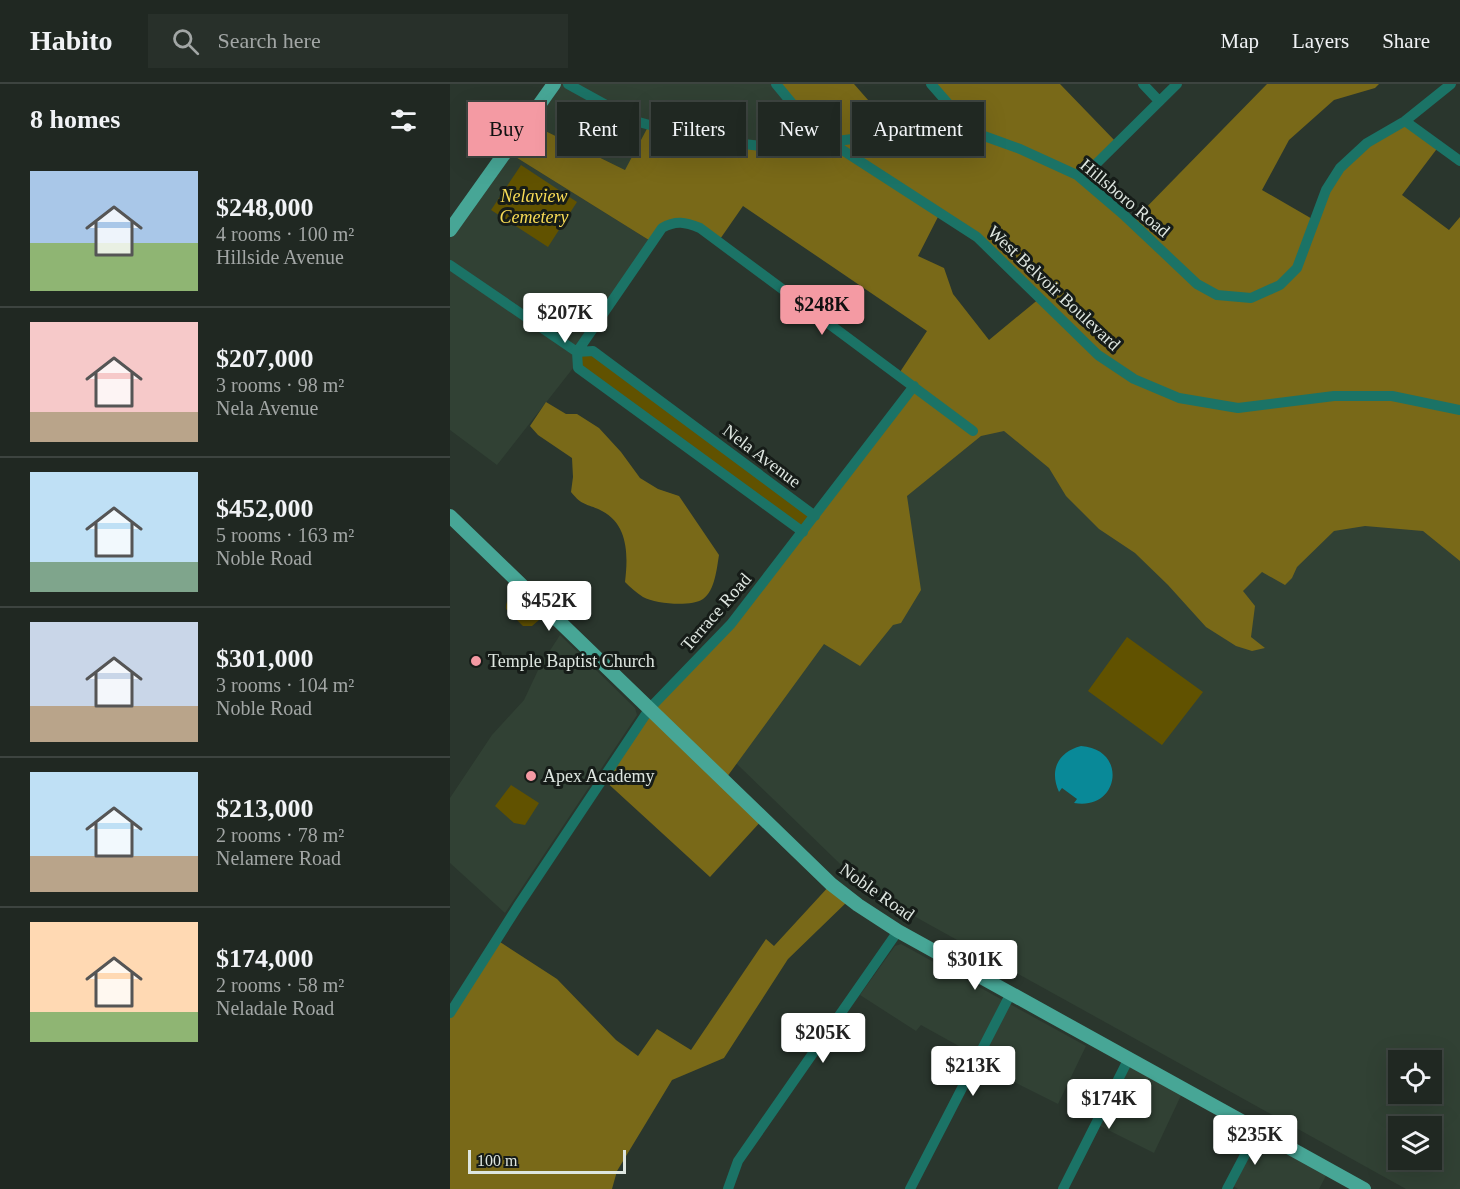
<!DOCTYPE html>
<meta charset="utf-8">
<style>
body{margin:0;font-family:"Times New Roman",serif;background:#28302a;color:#f1f3f6;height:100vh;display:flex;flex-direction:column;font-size:22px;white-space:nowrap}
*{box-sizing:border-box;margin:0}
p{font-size:20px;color:#a2a6a5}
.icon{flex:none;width:33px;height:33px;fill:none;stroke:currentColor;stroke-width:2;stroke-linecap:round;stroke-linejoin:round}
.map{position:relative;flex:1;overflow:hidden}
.side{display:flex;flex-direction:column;background:#202822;width:450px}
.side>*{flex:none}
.guide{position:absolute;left:18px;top:18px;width:570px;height:54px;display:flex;gap:12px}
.controls{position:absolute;left:938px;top:966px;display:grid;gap:12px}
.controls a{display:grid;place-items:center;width:54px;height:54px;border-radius:0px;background:#202822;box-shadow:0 6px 24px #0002,0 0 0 2px #3d4440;font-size:30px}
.scale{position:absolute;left:18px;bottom:15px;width:158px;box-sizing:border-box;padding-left:6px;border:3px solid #dee6e0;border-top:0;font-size:16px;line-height:21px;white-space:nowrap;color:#dee6e0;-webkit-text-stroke:4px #161c18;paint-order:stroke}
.price{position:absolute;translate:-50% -51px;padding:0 14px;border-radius:6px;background:#fff;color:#222;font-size:20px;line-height:39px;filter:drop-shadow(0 2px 3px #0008)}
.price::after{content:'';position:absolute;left:50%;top:36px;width:18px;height:14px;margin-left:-9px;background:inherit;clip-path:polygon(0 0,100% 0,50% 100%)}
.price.active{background:#f49aa3;color:#111}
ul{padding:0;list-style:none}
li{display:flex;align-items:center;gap:18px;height:150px;padding:0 30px}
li+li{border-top:2px solid #3d4440}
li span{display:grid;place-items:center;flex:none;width:168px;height:120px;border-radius:0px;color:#555}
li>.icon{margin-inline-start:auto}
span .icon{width:72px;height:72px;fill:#fffc;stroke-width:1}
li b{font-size:26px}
h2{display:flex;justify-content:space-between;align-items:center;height:72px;padding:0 30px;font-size:26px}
.chip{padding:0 21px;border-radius:0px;background:#202822;box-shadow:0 6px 24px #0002,0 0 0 2px #3d4440;font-size:21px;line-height:54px}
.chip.active{background:#f49aa3;color:#111}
header{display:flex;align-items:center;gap:36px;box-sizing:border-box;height:84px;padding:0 30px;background:#202822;border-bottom:2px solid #3d4440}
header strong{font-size:28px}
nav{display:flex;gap:33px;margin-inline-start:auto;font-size:21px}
.search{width:420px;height:54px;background:#28302a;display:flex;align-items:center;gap:15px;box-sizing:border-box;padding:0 21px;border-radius:0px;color:#a2a6a5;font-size:22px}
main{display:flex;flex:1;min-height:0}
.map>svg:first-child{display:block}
.built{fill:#314134;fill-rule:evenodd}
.green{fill:#615200}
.forest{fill:#796918;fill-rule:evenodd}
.water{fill:#098998}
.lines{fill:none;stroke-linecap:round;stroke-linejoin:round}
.minor{stroke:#1b7366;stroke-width:10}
.major{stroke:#47a696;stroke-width:14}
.poi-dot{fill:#f49aa3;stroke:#161c18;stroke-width:2}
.labels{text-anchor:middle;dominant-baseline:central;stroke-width:6;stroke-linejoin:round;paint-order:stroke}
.park-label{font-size:18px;font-style:italic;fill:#f9dc56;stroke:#161c18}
.street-label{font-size:18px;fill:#dee6e0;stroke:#161c18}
.poi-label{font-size:18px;fill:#dee6e0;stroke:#161c18;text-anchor:start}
</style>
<header>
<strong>Habito</strong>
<div class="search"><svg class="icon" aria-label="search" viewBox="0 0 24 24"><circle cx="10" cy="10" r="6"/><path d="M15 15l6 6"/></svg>Search here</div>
<nav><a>Map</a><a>Layers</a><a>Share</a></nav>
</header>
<main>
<section class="side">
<h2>8 homes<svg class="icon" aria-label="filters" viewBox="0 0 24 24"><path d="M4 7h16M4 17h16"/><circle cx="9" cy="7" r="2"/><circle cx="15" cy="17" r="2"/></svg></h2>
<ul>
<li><span style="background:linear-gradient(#a9c7e8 60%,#8fb573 0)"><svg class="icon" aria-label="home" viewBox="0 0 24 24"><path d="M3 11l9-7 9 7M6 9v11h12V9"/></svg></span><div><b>$248,000</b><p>4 rooms · 100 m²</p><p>Hillside Avenue</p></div></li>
<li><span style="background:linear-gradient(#f6c9c9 75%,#b9a48a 0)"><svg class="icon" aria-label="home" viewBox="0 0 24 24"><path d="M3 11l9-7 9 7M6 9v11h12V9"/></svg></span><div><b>$207,000</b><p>3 rooms · 98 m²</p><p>Nela Avenue</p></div></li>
<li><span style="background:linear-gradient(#bfe0f5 75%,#7fa58c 0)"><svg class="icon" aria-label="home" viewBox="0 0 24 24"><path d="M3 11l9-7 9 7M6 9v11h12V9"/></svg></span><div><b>$452,000</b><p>5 rooms · 163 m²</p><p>Noble Road</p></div></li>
<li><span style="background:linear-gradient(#c9d6e8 70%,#b9a48a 0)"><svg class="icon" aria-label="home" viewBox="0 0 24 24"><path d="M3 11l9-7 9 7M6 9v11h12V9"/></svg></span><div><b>$301,000</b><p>3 rooms · 104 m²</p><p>Noble Road</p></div></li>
<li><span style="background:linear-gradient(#bfe0f5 70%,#b9a48a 0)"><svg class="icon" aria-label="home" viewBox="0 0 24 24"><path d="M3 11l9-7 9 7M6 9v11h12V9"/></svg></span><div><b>$213,000</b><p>2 rooms · 78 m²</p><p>Nelamere Road</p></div></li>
<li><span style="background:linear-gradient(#ffd9b3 75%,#8fb573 0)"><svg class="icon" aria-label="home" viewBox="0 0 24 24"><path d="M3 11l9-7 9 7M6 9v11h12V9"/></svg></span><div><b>$174,000</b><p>2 rooms · 58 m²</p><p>Neladale Road</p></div></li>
</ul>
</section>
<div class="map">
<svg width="1010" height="1105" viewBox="0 0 1010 1105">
<rect width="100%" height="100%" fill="#2a362d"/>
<path class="built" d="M 104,0 L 326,0 L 380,58 L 175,86 L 77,38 Z
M 56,67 L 202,158 L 127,268 L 127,279 L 47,381 L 0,346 L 0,146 Z
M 581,300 L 1010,373 L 1010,1105 L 956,1105 L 417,806 L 226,621 L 465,324 ZM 948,976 L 981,976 L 981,1010 L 948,1010 ZM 948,1042 L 981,1042 L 981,1076 L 948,1076 Z
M 110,551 L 185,624 L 187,631 L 55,829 L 0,779 L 0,714 L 42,651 L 74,616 L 90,582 Z
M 451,860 L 636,962 L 608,1020 L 532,982 L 534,976 L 471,941 L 466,947 L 410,911 L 445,862 Z
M 679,974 L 734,1005 L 704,1069 L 646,1040 Z
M 808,1046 L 879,1086 L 869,1105 L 788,1105 L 780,1100 Z"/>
<path class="green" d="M 71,81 L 127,118 L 98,163 L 41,126 Z
M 143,267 L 365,432 L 353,448 L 128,284 L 127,268 Z
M 68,510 L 90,531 L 89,536 L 82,542 L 73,542 L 56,525 C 55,517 61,511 68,510 Z
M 677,553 L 753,608 L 712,661 L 638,607 Z
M 61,701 L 89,719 L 75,741 L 64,739 L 45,722 Z"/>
<path class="forest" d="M 326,0 L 404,0 L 447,49 L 522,48 L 481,0 L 610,0 L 667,59 L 628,91 L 682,138 L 817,0 L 929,0 L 925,4 L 884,16 L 839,56 L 812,106 L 864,136 L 890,84 L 955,37 L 989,62 L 952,111 L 999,146 L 1010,133 L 1010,477 L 973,447 L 915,442 L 884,447 L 847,483 L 842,494 L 835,501 L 812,488 L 793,507 L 805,522 L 801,553 L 815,564 L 802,567 L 786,562 L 756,543 L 718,501 L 685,469 L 649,445 L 616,412 L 599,384 L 554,347 L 531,352 L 457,412 L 471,506 L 451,539 L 443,541 L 410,582 L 374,560 L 274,697 L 313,735 L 260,793 L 153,695 L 200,624 L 281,540 L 463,303 L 448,291 L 477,247 L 293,122 L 268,158 L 250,144 L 220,139 L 202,158 L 56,67 L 77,38 L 175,86 L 199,41 L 311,62 L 379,58 ZM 490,129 L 527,153 L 590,214 L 539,256 L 503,210 L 494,184 L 468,172 Z
M 96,318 L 116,330 L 127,330 L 149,344 L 171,368 L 190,394 L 208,405 L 229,412 L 269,471 C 267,483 265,507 253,515 C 241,523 206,520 193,513 C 187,509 180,503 175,498 C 178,473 179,441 152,427 C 137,419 133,423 121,408 L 123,393 L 122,374 L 88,351 L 80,342 Z
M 381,800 L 400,815 L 338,875 L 274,974 L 222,996 L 167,1087 L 162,1105 L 0,1105 L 0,929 L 47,856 L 107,895 L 166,956 L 188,972 L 207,945 L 241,966 L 316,855 L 324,862 Z"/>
<path class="water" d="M 631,662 C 678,665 670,727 624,719 L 627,715 L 612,704 L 609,708 C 599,686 608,668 631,662 Z"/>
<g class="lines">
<path class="minor" d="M 118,0 L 185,37 L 251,55 L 311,62 L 380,58 L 447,49 L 523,48 L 570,65 L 627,91 L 675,132 L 747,200 L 767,211 L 801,214 L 830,201 L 847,184 L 876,106 L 890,84 L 917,59 L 955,37 L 1001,0
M 326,0 L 355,35 L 380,58 L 527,153 L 648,271 L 684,295 L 729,314 L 788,324 L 884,312 L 942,312 L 1010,326
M 481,0 L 523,48
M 693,0 L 709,17
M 955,37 L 1010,77
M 627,91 L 647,79 L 727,0
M 0,181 L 127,268 L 212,144 C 226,136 235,138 250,144 L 523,347
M 353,448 L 128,284 L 127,268 L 143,267 L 365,432
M 0,929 L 68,822 L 200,624 L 281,540 L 464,302
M 278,1105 L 288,1077 L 448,847
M 460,1105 L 561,909
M 613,1105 L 679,974
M 777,1105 L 808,1046"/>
<path class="major" d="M 0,146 L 104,0
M 0,432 L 381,800 L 408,821 L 448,847 L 914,1105"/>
</g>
<g class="poi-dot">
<circle cx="26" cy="577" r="6"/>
<circle cx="81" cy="692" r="6"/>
</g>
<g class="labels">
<g class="park-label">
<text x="84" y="112">Nelaview<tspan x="84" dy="21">Cemetery</tspan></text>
</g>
<g class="street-label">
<text transform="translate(675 114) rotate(40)">Hillsboro Road</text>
<text transform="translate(604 204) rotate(43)">West Belvoir Boulevard</text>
<text transform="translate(312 372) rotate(37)">Nela Avenue</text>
<text transform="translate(266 528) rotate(-49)">Terrace Road</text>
<text transform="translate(427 808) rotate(35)">Noble Road</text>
</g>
<g class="poi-label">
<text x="38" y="577">Temple Baptist Church</text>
<text x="93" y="692">Apex Academy</text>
</g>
</g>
</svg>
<div class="controls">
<a><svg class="icon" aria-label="locate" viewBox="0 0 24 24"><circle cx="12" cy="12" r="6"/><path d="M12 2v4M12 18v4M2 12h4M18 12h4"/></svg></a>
<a><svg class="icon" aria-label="layers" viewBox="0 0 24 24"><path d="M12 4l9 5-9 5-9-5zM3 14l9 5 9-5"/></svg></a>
</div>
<div class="scale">100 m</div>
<b class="price active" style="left:372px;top:252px">$248K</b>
<b class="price" style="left:115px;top:260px">$207K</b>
<b class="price" style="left:99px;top:548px">$452K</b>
<b class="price" style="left:525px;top:907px">$301K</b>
<b class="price" style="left:373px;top:980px">$205K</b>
<b class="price" style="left:523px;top:1013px">$213K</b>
<b class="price" style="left:659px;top:1046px">$174K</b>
<b class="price" style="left:805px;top:1082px">$235K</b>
<div class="guide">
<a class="chip active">Buy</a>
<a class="chip">Rent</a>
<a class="chip">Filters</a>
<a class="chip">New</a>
<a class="chip">Apartment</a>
</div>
</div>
</main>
